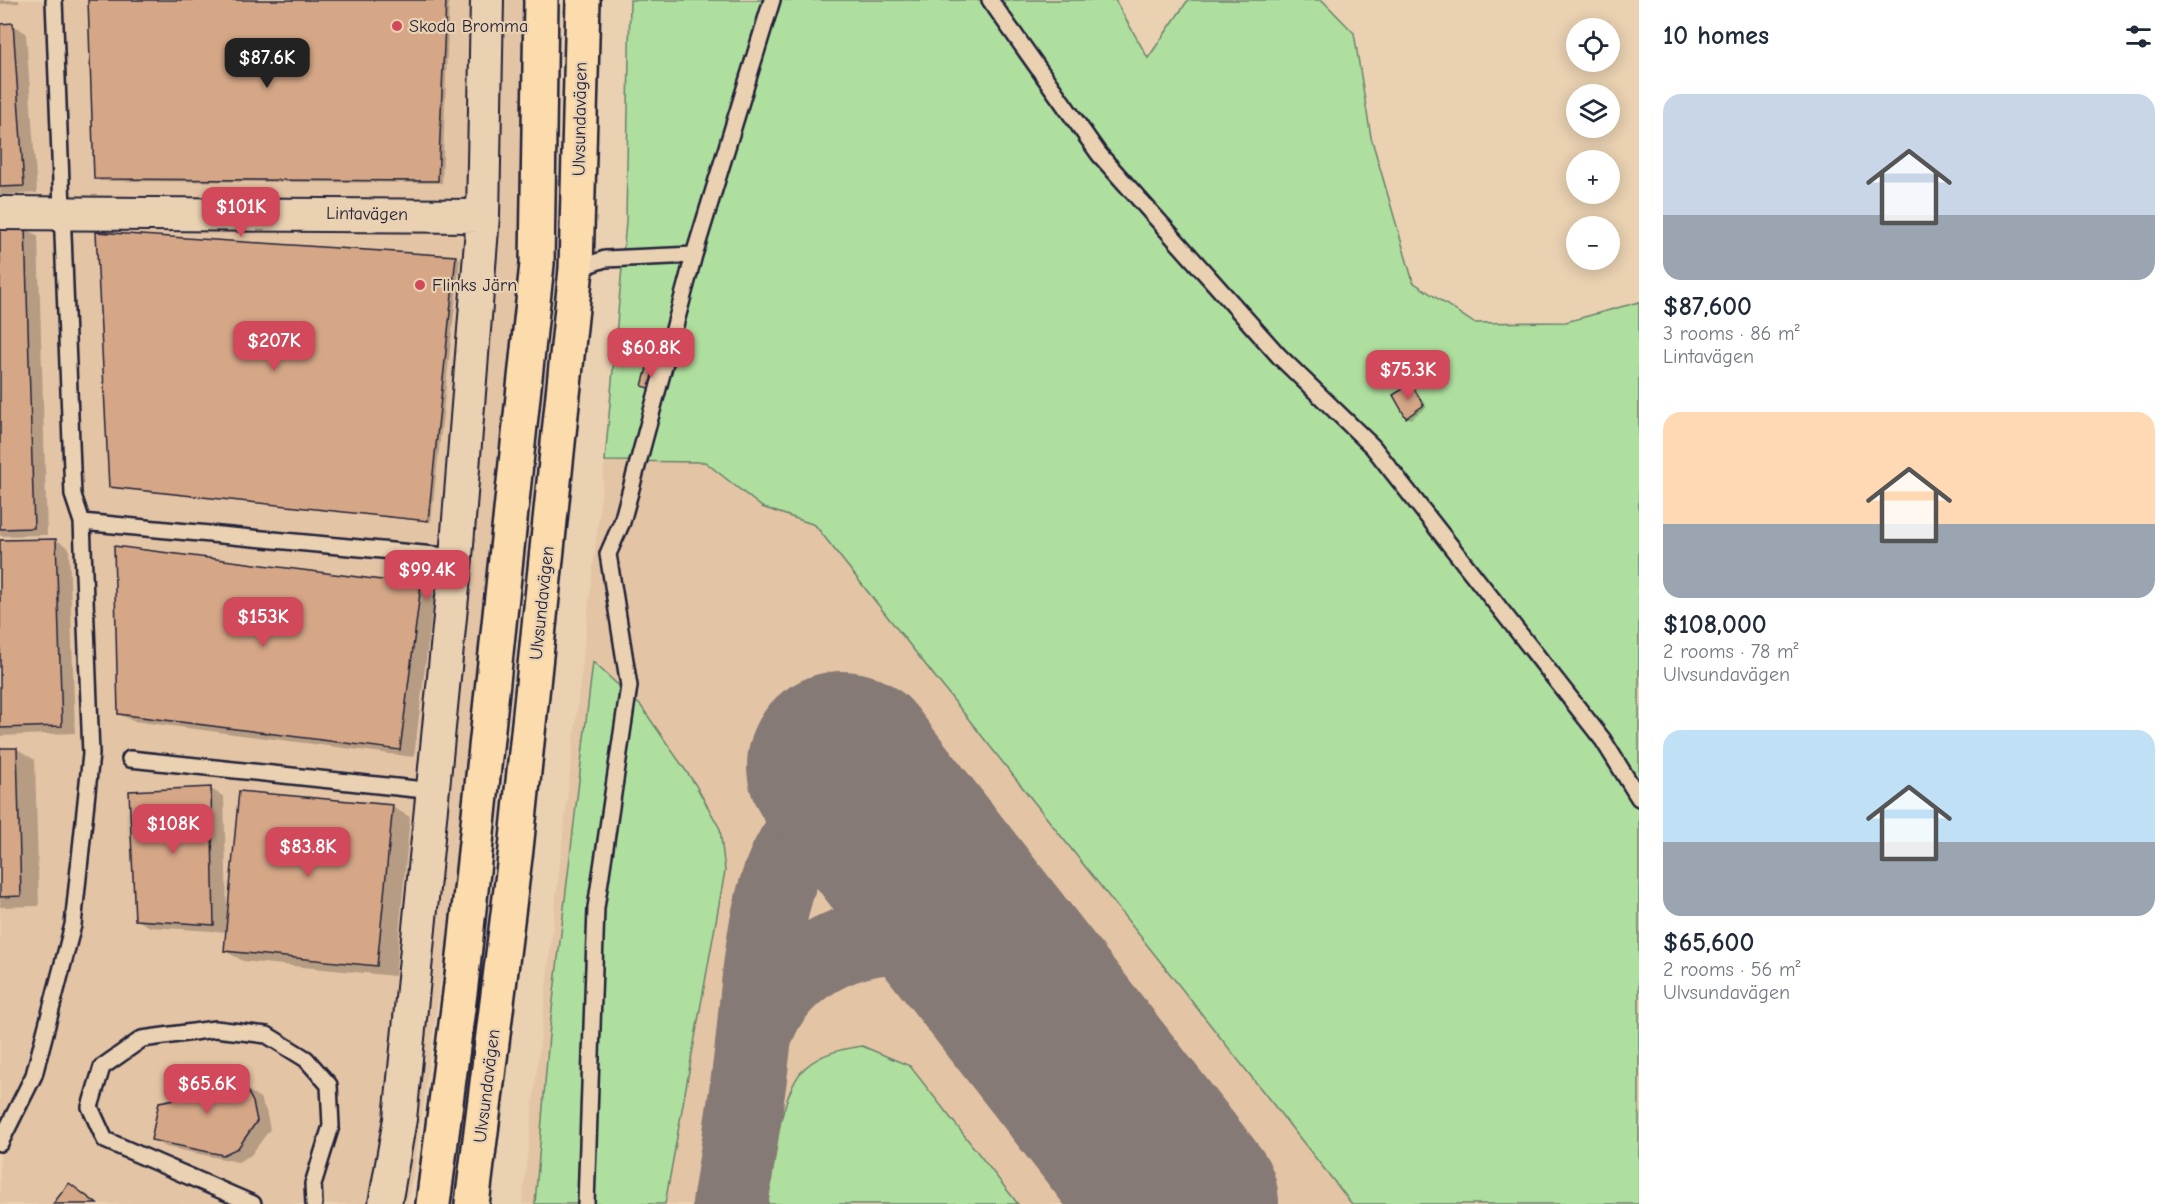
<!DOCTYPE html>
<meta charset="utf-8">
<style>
body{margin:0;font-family:"Comic Neue",sans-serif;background:#f6f6f7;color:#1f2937;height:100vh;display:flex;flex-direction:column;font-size:22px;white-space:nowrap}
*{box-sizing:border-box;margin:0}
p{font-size:20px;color:#747a83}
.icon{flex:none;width:33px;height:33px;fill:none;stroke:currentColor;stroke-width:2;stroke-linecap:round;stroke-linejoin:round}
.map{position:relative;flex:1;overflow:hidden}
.side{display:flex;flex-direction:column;background:#fff;width:540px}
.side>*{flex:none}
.buttons{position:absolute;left:1566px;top:18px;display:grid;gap:12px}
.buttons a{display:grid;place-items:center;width:54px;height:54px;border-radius:50%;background:#fff;box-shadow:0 3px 15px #0003;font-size:30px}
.price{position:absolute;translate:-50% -51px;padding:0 14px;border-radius:12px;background:#d1495b;color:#fff;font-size:20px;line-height:39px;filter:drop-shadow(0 2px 3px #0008)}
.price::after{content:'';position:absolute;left:50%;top:36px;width:18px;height:14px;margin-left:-9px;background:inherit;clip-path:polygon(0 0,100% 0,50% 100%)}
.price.on{background:#222;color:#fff}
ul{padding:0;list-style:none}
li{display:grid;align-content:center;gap:12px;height:318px;padding:0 24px}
li span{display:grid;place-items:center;height:186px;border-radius:18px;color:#555}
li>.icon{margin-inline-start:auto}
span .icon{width:108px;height:108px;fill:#fffc;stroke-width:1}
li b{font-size:26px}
h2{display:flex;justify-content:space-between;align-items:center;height:72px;padding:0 24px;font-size:26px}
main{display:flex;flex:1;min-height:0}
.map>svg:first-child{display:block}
.built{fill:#e3c4a4}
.green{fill:#afdf9e;stroke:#68806c;stroke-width:1.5}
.shadow{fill:#0003}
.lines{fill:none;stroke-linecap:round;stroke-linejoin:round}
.taxiway{stroke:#867a76;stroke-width:76}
.runway{stroke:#867a76;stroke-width:190}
.building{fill:#d5a787;stroke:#22223b;stroke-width:1.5}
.service-casing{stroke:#22223b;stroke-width:20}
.minor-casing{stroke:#22223b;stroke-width:36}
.primary-casing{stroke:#22223b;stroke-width:38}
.service{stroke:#e9d1b1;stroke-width:15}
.minor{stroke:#e9d1b1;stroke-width:32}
.primary{stroke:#fcdcac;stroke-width:33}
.poi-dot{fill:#d1495b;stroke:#e9d1b1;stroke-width:2}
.labels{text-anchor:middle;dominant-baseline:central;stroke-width:4.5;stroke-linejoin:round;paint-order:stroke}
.poi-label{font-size:18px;fill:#22223b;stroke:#e9d1b1;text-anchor:start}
.street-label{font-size:18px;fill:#22223b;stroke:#e9d1b1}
</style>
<main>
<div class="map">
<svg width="1639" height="1204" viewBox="0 0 1639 1204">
<rect width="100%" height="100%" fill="#e9d1b1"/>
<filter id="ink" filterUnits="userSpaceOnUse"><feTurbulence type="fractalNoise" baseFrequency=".0167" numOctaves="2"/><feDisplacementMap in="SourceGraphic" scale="12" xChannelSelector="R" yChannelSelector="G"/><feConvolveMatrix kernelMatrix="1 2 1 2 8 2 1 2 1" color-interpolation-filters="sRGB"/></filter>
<g filter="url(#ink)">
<path class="built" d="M 0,0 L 525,0 L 524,165 L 518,291 L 466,797 L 414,1171 L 406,1204 L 0,1204 Z
M 668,245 L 1639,783 L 1639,1204 L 522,1204 L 605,461 Z"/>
<path class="green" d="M 630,0 L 1115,0 L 1148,58 L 1188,0 L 1322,0 L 1354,33 L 1371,137 L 1413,282 L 1474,323 L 1566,322 L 1639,302 L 1639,1204 L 1352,1204 L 815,525 L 762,507 L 705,462 L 605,461 L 626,222 Z
M 593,662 L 641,706 L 695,784 L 720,829 L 725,871 L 665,1204 L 535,1204 L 549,1035 Z
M 862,1046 L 910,1066 L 1018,1204 L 767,1204 C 773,1168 779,1091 806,1067 C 822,1053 842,1049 862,1046 Z"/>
<path class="shadow" d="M 0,0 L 19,0 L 19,3 L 0,4 Z
M 89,0 L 449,0 L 442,183 L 100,181 L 96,178 Z
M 0,25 L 13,25 L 26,33 L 37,193 L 0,195 Z
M 25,228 L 38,236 L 47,535 L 0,536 L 0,229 Z
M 456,257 L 460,259 L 431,522 L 110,486 Z
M 1411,386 L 1427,407 L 1411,419 L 1407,417 Z
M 56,540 L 69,548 L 75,733 L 0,736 L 0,542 Z
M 421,587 L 434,595 L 414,757 L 133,721 L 119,714 Z
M 17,749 L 35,760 L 39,906 L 0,907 L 0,750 Z
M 211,789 L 224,797 L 227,911 L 392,807 L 410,817 L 395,976 L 243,961 L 225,951 L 227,932 L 150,927 L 136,919 Z
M 229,1078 L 260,1098 L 266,1111 L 270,1129 L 251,1155 L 238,1162 L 166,1147 L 153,1139 L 182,1100 Z
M 69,1185 L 87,1195 L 99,1204 L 54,1204 Z"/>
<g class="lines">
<path class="taxiway" d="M 754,1038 C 775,960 873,917 947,944 C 978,955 1000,978 1025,999
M 730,1204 C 738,1154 746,1104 752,1054 C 760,992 762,843 828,815 C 853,804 875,816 894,832"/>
<path class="runway" d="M 842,766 L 1184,1204"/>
</g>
<path class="building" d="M 88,0 L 446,0 L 438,181 L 94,179 Z
M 13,23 L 24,186 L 0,187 L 0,24 Z
M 0,227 L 25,227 L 34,528 L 0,529 Z
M 96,232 L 456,256 L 428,521 L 109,487 Z
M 647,368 L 660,371 L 655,390 L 642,386 Z
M 1411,384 L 1424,405 L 1406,418 L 1393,395 Z
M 56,539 L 62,726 L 0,728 L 0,540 Z
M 114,546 L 421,585 L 400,750 L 118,714 Z
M 0,748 L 17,748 L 21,896 L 0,897 Z
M 211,787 L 214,925 L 135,920 L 129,791 Z
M 239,791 L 393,805 L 377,966 L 224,951 Z
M 211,1071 L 230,1077 L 246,1089 L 253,1102 L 257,1121 L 238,1148 L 223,1155 L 151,1140 L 159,1102 L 181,1098 L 193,1075 Z
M 69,1183 L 97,1204 L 53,1204 Z"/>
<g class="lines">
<defs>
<path id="service" d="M 990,0 L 1099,154 L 1279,356 L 1373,447 L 1603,740 L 1639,798
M 576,269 L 605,259 L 694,255
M 82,522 L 456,557
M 130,759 L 434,791
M 0,1143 L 34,1075 L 73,925 L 91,754 L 82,522 L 73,495 L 54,0
M 253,1204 L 105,1140 L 90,1107 L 102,1067 L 142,1039 L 215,1029 L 267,1035 L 306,1059 L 329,1085 L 331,1126 L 313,1184 L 314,1204
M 586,1204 L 596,908 L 629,686 L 608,554 L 622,522 L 694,255 L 772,0"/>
<path id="minor" d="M 0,213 L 483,216
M 385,1204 L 400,1119 L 456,557 L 483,216 L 487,0"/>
<path id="primary" d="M 433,1204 L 461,985 L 537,264 L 541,0
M 472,1204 L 516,849 L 576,269 L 583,0"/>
</defs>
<use href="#service" class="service-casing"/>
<use href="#minor" class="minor-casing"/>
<use href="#primary" class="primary-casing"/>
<use href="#service" class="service"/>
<use href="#minor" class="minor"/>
<use href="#primary" class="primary"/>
</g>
</g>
<g class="poi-dot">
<circle cx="397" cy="26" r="6"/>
<circle cx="420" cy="285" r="6"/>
</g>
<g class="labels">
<g class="poi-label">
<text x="409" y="26">Skoda Bromma</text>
<text x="432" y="285">Flinks Järn</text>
</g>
<g class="street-label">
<text transform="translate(580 119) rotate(-89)">Ulvsundavägen</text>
<text transform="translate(367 214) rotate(1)">Lintavägen</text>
<text transform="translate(542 603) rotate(-84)">Ulvsundavägen</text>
<text transform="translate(487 1086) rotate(-83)">Ulvsundavägen</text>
</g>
</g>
</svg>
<div class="buttons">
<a><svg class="icon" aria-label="locate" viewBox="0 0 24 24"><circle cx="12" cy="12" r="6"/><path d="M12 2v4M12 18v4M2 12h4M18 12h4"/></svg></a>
<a><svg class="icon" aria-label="layers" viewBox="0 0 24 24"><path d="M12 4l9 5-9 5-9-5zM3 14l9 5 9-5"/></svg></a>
<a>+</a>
<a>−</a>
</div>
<b class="price on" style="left:267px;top:89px">$87.6K</b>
<b class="price" style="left:241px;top:238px">$101K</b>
<b class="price" style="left:274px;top:372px">$207K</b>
<b class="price" style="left:651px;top:379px">$60.8K</b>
<b class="price" style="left:1408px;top:401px">$75.3K</b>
<b class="price" style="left:427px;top:601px">$99.4K</b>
<b class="price" style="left:263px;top:648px">$153K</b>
<b class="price" style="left:173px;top:855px">$108K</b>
<b class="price" style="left:308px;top:878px">$83.8K</b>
<b class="price" style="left:207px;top:1115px">$65.6K</b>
</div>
<section class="side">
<h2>10 homes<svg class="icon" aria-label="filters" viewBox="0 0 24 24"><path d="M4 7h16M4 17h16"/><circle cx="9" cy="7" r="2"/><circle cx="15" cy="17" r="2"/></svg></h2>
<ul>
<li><span style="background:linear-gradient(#c9d6e8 65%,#9aa5b1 0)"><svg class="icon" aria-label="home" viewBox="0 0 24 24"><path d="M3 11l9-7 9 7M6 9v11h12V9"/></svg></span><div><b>$87,600</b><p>3 rooms · 86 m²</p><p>Lintavägen</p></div></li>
<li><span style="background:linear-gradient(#ffd9b3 60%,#9aa5b1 0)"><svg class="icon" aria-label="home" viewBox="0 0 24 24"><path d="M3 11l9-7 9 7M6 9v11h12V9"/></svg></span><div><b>$108,000</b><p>2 rooms · 78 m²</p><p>Ulvsundavägen</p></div></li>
<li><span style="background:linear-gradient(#bfe0f5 60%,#9aa5b1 0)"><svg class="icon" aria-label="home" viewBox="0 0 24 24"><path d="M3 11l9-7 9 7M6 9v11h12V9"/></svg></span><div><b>$65,600</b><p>2 rooms · 56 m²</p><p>Ulvsundavägen</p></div></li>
</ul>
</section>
</main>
